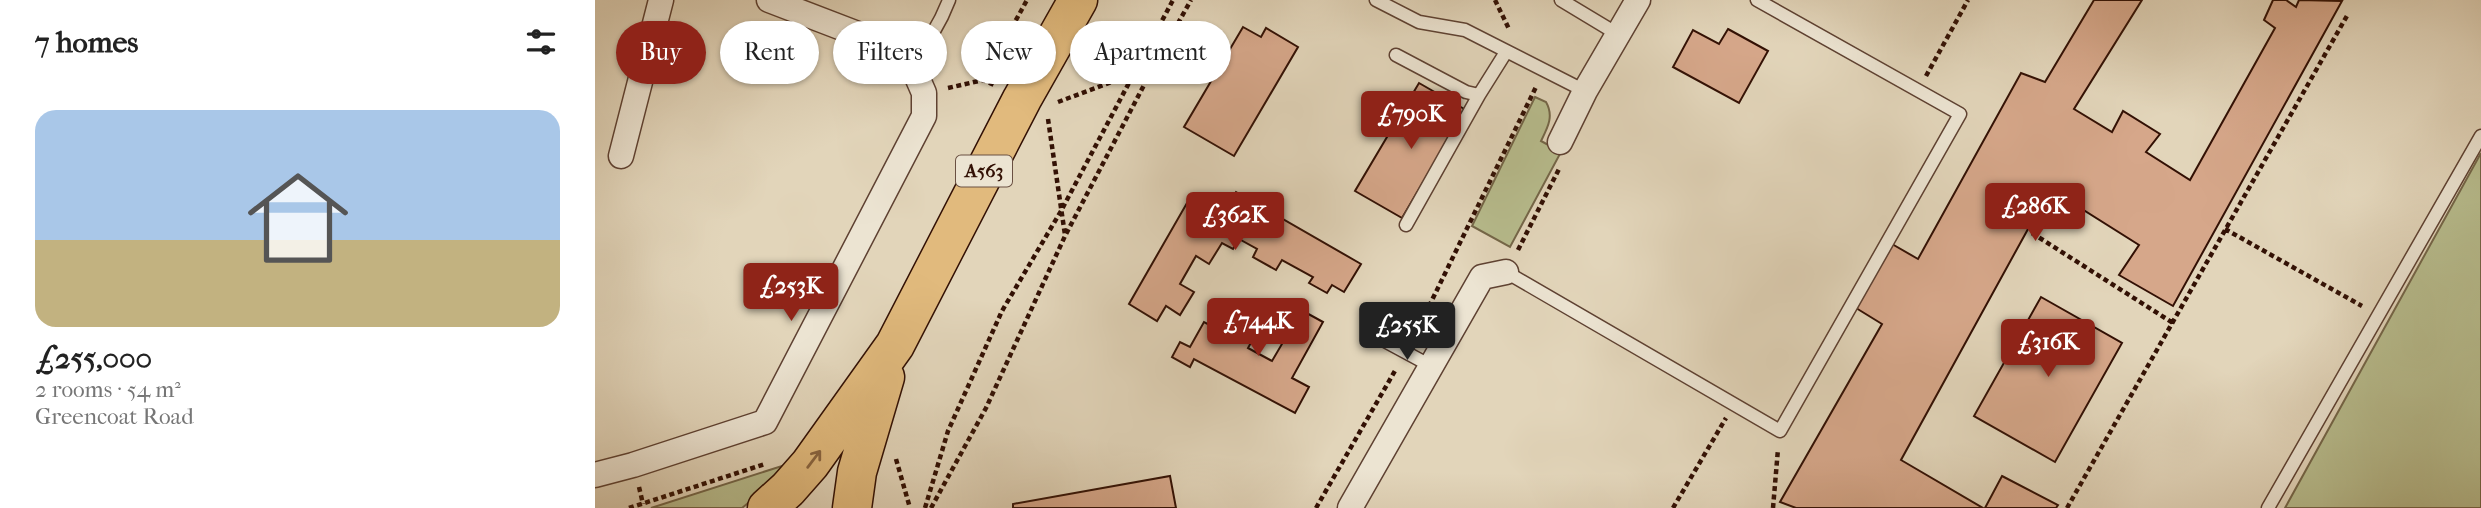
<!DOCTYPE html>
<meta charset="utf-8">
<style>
body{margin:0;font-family:"IM FELL French Canon",serif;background:#f6f6f6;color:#222;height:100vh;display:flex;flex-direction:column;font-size:26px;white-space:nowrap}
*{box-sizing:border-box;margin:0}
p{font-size:23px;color:#767676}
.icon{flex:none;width:38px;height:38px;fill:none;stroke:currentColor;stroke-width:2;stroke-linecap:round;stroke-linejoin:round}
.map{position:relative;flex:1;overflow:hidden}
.panel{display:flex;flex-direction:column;background:#fff;width:595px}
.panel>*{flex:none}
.banner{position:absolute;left:21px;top:21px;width:665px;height:63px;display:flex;gap:14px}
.price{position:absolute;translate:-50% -60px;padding:0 16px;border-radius:7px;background:#8f2418;color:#fff;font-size:23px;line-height:46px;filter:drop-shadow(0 2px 4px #0008)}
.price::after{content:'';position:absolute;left:50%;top:42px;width:21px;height:16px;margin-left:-10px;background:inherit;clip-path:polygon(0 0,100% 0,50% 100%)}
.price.on{background:#222;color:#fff}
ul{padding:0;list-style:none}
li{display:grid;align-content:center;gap:14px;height:371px;padding:0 35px}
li+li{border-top:2px solid #e0e0e0}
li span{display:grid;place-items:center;height:217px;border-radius:21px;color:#555}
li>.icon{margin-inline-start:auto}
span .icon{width:126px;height:126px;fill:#fffc;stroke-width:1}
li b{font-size:30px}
h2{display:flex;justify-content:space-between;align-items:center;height:84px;padding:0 35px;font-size:30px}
.tag{padding:0 24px;border-radius:32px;background:#fff;box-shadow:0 2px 5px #0004;font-size:24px;line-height:63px}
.tag.on{background:#8f2418;color:#fff}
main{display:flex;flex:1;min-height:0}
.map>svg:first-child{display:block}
.green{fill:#b7bc8d;stroke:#746648;stroke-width:2}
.building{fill:#d6a78a;stroke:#321004;stroke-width:2}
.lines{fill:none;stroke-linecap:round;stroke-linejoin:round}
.service-casing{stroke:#5e4132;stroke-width:15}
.minor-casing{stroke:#5e4132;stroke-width:27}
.trunk-casing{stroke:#321004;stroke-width:41}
.path{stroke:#321004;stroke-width:4.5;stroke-dasharray:5 3.5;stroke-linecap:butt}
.service{stroke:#ece4d2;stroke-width:12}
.minor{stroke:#ece4d2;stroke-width:24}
.trunk{stroke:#e1ba7d;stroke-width:38}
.oneway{stroke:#8a6540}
.labels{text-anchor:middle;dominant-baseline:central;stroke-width:5;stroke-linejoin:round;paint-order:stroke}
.shield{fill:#ece4d2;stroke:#6a5042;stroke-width:2}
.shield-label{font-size:19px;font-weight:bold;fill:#321004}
</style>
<main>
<section class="panel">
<h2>7 homes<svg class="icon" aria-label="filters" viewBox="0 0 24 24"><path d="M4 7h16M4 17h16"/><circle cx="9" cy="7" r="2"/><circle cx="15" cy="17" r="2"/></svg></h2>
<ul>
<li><span style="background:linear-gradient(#a9c7e8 60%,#c2b280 0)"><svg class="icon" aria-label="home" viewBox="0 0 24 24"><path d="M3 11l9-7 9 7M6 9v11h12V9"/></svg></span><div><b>£255,000</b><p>2 rooms · 54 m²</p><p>Greencoat Road</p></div></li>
</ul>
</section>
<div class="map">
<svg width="1886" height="508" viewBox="0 0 1886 508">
<rect width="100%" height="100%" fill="#e2d5ba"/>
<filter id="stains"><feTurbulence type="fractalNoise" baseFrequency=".00286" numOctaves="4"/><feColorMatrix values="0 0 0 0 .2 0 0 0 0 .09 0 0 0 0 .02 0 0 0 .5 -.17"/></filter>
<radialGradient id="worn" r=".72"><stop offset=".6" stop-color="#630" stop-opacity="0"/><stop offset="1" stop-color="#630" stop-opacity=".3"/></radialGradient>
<path class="green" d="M 940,97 L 951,102 C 959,116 953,127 946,141 L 966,152 L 915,247 L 877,226 Z
M 1886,153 L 1886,508 L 1690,508 Z
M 190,465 L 163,495 L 147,508 L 56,508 Z"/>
<path class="building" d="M 1499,0 L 1547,0 L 1479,109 L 1517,132 L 1528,111 L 1565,134 L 1551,152 L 1595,180 L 1680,28 L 1669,20 L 1678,0 L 1691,0 L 1701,7 L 1704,0 L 1747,1 L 1578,306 L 1524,275 L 1544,245 L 1455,189 L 1306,460 L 1388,508 L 1201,508 L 1185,502 L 1287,324 L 1261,308 L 1297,244 L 1323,259 L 1426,73 L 1450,82 Z
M 648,27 L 666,37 L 671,28 L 703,47 L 639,156 L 589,127 Z
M 1133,29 L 1173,51 L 1144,103 L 1078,67 L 1098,30 L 1124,44 Z
M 824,83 L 871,110 L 807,218 L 760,191 Z
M 641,192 L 766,264 L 749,292 L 737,285 L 732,293 L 714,283 L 718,277 L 687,260 L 681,270 L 658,257 L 662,249 L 644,239 L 638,249 L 627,243 L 614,264 L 601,256 L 585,284 L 599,292 L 585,315 L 571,306 L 562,321 L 534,304 L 596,196 L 628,214 Z
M 1446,297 L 1527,343 L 1460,462 L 1379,416 Z
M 697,305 L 728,322 L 697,378 L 714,387 L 700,413 L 599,359 L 595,367 L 577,357 L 585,342 L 595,347 L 609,322 L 630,333 L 634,326 L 658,339 L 653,348 L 677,361 L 687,344 L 678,339 Z
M 575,476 L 581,508 L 418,508 L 418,504 Z
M 1407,476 L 1463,505 L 1461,508 L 1390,508 Z"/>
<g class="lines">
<defs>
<path id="service" d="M 781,0 L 824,22 L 870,30 L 990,91
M 966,0 L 1024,35
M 801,55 L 871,92 L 884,95 L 911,52
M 316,63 C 333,43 345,24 354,0
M 811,225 L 884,95
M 911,272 L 1185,431 L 1365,114 L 1162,0
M 773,332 L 836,366
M 1673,508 L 1886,136"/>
<path id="minor" d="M 965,142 L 990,91 L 1043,0
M 26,156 L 66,0
M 0,475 L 38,465 L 170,422 L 329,116 L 329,93 L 316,63 L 268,36 L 174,0
M 755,508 L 887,277 L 911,272"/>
<path id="trunk" d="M 172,508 L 193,489 L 215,464 L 300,345 L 427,99 L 483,0
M 257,508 L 262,472 L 290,377"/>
</defs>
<use href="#service" class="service-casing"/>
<use href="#minor" class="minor-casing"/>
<use href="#trunk" class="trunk-casing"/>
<path class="path" d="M 900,0 L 914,29
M 1331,76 L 1373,0
M 388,80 L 432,0
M 353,88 L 388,80 L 399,85
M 463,102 L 559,66
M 453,119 L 470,235
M 1630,229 L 1767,306
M 1437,233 L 1578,323
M 923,250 L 965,167
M 819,337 L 941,87
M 301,459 L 315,508
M 44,487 L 48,504
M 34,508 L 170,464
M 330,508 L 353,431 L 407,311 L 466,211 L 578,0
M 336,508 L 391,408 L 470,236 L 559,66 L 596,0
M 721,508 L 801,369
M 1078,508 L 1131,418
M 1178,508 L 1183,449
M 1472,508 L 1753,14"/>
<use href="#service" class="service"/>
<use href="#minor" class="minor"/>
<use href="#trunk" class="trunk"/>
</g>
<defs><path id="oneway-shaft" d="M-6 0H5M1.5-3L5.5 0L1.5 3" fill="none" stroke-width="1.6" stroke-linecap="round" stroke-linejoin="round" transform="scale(1.75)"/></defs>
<use class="oneway" href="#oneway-shaft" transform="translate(219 459) rotate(-53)"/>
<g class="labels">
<rect class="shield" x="361" y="155.5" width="56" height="31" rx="5"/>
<g class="shield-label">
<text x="389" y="171">A563</text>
</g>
</g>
<rect width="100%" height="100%" filter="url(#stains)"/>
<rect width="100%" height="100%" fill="url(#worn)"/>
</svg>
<b class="price" style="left:816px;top:151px">£790K</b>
<b class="price" style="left:1440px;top:243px">£286K</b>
<b class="price" style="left:640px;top:252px">£362K</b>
<b class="price" style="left:196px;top:323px">£253K</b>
<b class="price" style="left:663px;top:358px">£744K</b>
<b class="price on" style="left:812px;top:362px">£255K</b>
<b class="price" style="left:1453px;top:379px">£316K</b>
<div class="banner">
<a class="tag on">Buy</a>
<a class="tag">Rent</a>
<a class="tag">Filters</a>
<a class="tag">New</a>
<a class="tag">Apartment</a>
</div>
</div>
</main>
